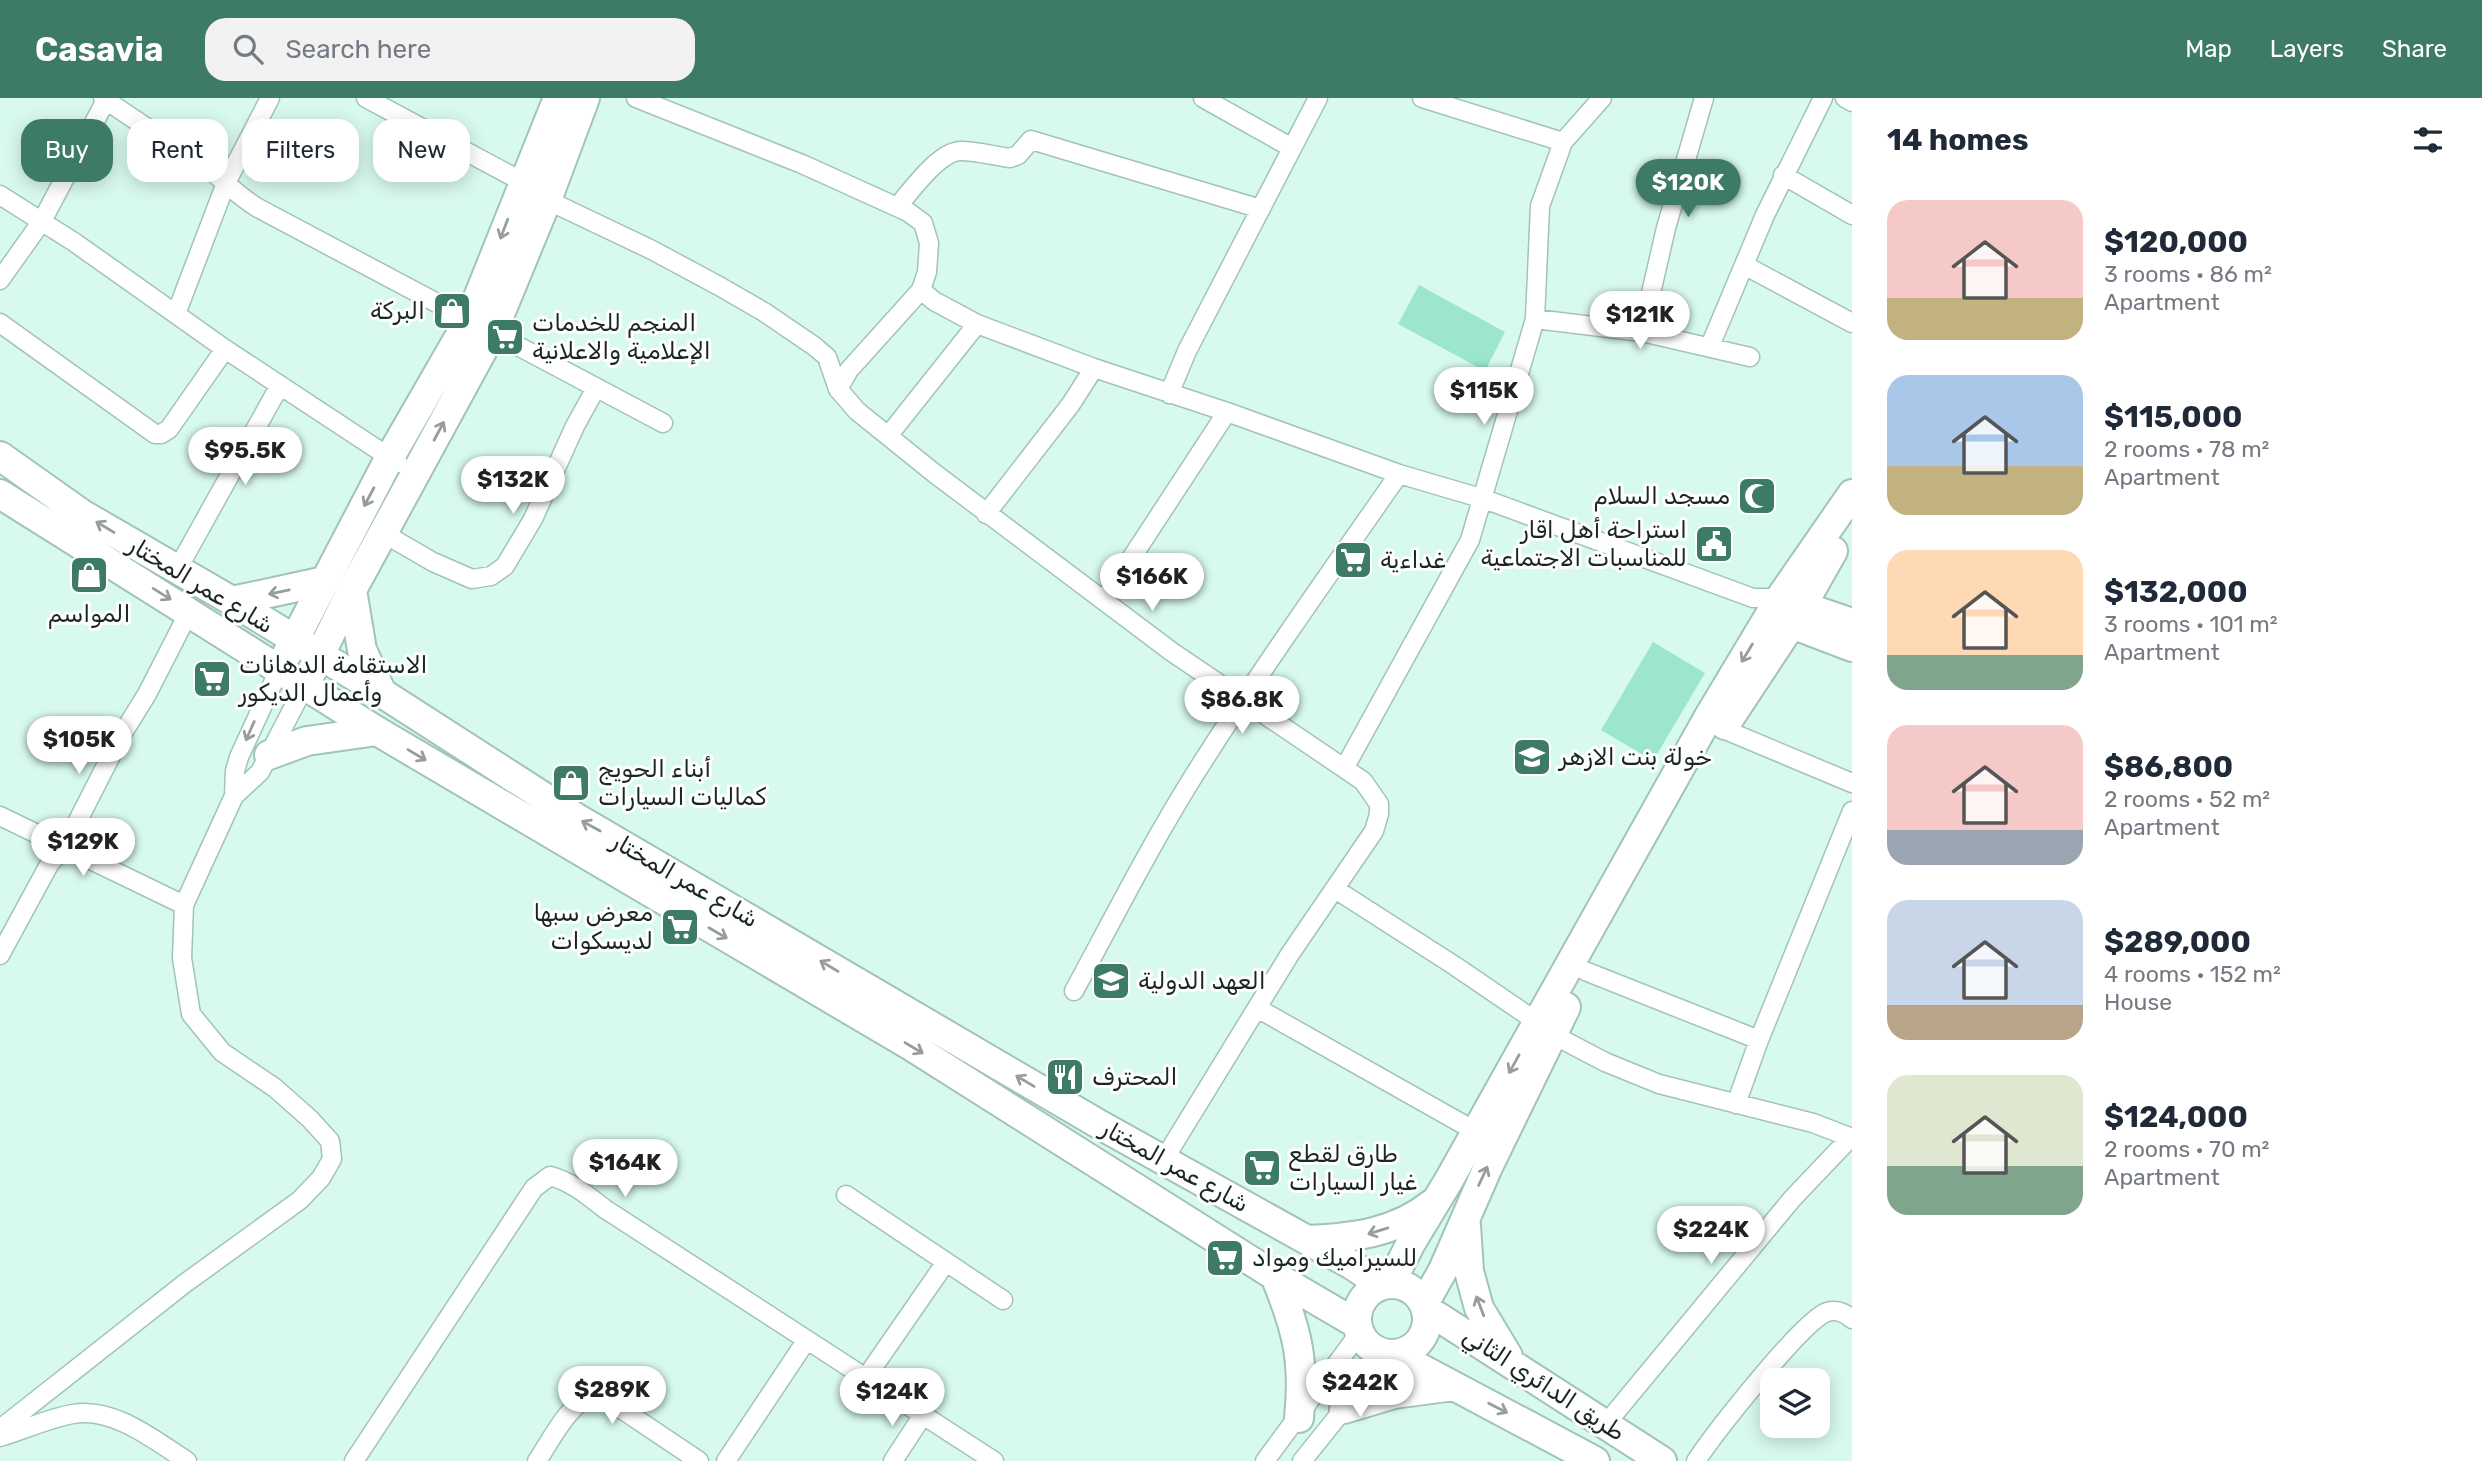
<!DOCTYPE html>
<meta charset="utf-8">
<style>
body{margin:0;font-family:Rubik,Vazirmatn,sans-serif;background:#f2f2f3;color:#1f2937;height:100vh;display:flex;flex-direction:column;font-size:26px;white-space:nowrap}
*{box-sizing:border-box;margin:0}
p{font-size:23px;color:#747a83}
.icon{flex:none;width:38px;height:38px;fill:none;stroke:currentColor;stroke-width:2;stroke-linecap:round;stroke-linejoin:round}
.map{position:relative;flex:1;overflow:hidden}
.panel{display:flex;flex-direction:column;background:#fff;width:630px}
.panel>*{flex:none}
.top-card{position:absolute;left:21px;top:21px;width:665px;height:63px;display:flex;gap:14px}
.fabs{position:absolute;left:1760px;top:1270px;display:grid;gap:14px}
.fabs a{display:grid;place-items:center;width:70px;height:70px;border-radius:14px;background:#fff;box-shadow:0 4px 18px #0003;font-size:35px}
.price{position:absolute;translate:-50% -60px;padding:0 16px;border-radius:24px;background:#fff;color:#222;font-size:23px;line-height:46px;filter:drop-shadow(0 2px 4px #0008)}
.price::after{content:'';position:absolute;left:50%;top:42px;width:21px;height:16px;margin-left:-10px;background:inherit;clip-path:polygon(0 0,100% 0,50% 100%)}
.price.current{background:#3d7b67;color:#fff}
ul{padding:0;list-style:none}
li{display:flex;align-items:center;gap:21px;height:175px;padding:0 35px}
li span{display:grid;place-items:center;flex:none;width:196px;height:140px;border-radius:21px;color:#555}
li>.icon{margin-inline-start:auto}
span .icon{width:84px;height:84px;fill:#fffc;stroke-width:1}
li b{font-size:30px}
h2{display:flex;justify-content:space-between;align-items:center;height:84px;padding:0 35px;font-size:30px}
.tag{padding:0 24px;border-radius:21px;background:#fff;box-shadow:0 4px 18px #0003;font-size:24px;line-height:63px}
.tag.current{background:#3d7b67;color:#fff}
header{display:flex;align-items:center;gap:42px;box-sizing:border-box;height:98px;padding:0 35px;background:#3d7b67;color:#fff}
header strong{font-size:33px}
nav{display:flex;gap:38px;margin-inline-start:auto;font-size:24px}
.search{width:490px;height:63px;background:#f2f2f3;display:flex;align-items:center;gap:18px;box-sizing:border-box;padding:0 24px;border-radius:21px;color:#747a83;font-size:26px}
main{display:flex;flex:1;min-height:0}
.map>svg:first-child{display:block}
.green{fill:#9ce6cc}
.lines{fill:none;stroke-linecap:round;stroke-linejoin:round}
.street-casing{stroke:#a2c3b7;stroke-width:21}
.primary-casing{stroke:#a2c3b7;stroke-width:32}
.street{stroke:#fff;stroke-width:18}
.primary{stroke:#fff;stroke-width:28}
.oneway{stroke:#989d9c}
.labels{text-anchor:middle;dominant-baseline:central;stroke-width:6;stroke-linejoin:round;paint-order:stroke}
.poi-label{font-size:24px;fill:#192622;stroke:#fefefe;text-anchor:start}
.street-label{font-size:24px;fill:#192622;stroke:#fefefe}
</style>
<header>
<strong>Casavia</strong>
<div class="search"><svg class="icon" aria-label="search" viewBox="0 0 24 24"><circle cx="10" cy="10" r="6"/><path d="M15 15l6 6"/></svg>Search here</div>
<nav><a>Map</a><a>Layers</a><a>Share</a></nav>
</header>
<main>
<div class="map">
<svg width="1852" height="1363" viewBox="0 0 1852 1363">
<rect width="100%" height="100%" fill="#d8faed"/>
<path class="green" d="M 1419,187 L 1505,234 L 1485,273 L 1398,226 Z
M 1653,544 L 1705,575 L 1653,663 L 1601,632 Z"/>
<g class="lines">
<defs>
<path id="street" d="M 103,0 C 137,24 173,46 207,70 C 225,83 238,98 258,110 L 663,325
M 366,0 L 523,84
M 636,0 L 802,66 L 908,114 L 923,125 L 929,145 L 927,174 L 921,192 L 849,272 L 838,291
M 1203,0 L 1292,50
M 1422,0 L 1563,44
M 1845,0 L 1852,4
M 1783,77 L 1852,117
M 0,97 L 74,144 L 225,251 L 398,365
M 547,102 L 652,152 L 719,188 L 764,214 L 814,248 L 827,259 L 838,291 L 857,313 L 934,375 L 1172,554 L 1363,683 L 1379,706 L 1379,716 L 1374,733 L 1290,856 L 1163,1063
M 897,109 C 911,93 939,53 961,53 C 977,53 994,58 1010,60 L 1018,57 L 1031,42 L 1261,111
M 1744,167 L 1852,225
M 0,182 L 42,123 L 106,2
M 921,192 L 934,203 L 977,226 L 1094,270 L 1227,314 L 1399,376 L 1484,401 L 1753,500 L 1780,500
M 176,216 L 226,85 L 270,0
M 1535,221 L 1642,234 L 1750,259
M 0,225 L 155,336 L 161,336 L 169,331 L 225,251
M 1642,234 L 1666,130 L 1704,0
M 1710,248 L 1765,117 L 1823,0
M 1169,296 L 1187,253 L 1318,0
M 888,338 L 977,226
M 986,416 L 1071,306 L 1094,270
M 383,435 L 433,464 L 472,481 L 491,478 L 505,468 L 533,421 L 575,328 L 596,290
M 177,472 L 280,287
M 1104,502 L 1227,314
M 1723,631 L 1852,685
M 1345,669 L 1470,442 L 1535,221 L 1540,108 L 1563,44 L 1602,0
M 234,698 L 260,674 L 304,589
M 0,718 L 184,807
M 1335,791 L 1455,868 L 1565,943 L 1605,964 L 1659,986 L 1813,1025 L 1852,1040
M 0,857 L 50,765 L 64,750 L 121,638 L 147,596 L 189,514
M 1585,873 L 1759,942
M 1074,893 C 1113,821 1150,748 1193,679 C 1258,576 1329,476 1399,376
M 1257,910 L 1475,1033
M 1736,1006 L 1759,942 L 1852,713
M 846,1097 L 1003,1202
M 865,1281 L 946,1164
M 1605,1327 L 1792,1101 L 1851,1039
M 0,1331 L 184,1186 L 300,1102 L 321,1080 L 332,1061 L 330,1043 L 310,1021 L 275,990 L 222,954 L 191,916 L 182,860 L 184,807 L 234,698 L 235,673 L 239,659 L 279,572
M 0,1339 C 24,1332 49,1320 73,1316 C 114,1309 154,1342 187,1363
M 354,1363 L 534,1090 L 550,1078 C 572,1084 587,1097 605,1111 L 994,1363
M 537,1363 C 555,1336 566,1309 596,1294 L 699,1363
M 726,1363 L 806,1243
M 893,1363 L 923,1317
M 1265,1363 L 1360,1234
M 1302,1363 L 1388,1256
M 1696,1363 C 1714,1336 1802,1223 1827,1214 C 1837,1211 1845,1215 1852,1221"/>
<path id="primary" d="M 0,358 L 82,416 L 232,503 L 382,595 L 575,719 L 1102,1028 L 1352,1167 L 1382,1187
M 0,396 L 377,633 L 911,948 L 1275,1178 L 1357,1226
M 352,492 L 362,552 L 382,595
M 1785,502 L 1852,525
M 232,503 L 325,483
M 1776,520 L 1852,549
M 287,556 L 390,359 L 469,222 L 558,0
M 312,573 L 352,492 L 493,233 L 547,102 L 585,0
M 1725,627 L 1791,527 L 1833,453
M 269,657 L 307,643 L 377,633
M 1466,1127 L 1469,1173 L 1479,1210 L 1508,1258
M 1307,1142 C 1353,1140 1396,1135 1433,1105
M 1275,1178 C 1297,1231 1305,1263 1299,1320
M 1390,1186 L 1411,1145 L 1449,1082 L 1708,620 L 1780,500 L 1852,396
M1357 1221a35 35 0 1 1 70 0a35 35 0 1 1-70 0Z
M 1424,1206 L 1443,1172 L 1488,1069 L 1566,909
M 1426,1211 L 1662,1363
M 1394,1256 L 1595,1363
M 1344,1311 L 1394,1296 L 1454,1288"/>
</defs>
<use href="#street" class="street-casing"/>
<use href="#primary" class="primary-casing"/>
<use href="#street" class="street"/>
<use href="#primary" class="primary"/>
</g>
<defs><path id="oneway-shaft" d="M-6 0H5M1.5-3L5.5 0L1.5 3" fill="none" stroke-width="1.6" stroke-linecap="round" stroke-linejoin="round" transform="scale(1.75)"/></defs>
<g class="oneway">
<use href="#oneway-shaft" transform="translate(504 131) rotate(111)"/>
<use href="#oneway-shaft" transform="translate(439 333) rotate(-62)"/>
<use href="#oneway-shaft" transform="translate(369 399) rotate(118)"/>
<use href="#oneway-shaft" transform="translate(105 429) rotate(-149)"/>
<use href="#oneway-shaft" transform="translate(279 494) rotate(168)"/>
<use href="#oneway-shaft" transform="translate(162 496) rotate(32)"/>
<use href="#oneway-shaft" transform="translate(1747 555) rotate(121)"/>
<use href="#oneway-shaft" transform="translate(250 633) rotate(114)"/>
<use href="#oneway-shaft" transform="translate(417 657) rotate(31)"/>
<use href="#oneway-shaft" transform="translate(591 728) rotate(-151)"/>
<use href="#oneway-shaft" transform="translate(718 835) rotate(30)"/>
<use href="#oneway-shaft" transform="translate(829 868) rotate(-149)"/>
<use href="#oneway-shaft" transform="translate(914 950) rotate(31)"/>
<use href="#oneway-shaft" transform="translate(1514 966) rotate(119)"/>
<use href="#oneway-shaft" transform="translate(1025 983) rotate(-149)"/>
<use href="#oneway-shaft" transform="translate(1483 1078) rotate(-65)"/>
<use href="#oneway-shaft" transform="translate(1378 1133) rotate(163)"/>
<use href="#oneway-shaft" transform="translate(1480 1208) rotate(-111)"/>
<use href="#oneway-shaft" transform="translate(1498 1310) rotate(27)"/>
</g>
<defs>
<symbol id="shop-square" viewBox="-11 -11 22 22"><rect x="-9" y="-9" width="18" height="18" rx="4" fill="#3d7b67" stroke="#fefefe"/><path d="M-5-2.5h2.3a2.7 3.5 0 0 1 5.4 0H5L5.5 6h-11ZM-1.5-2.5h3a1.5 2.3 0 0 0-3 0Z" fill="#fff"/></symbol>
<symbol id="supermarket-square" viewBox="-11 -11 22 22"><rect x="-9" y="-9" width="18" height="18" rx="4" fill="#3d7b67" stroke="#fefefe"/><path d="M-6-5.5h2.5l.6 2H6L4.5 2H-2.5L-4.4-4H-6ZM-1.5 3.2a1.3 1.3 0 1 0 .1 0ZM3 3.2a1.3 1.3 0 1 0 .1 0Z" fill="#fff"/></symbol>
<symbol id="mosque-square" viewBox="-11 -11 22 22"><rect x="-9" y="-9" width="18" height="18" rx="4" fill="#3d7b67" stroke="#fefefe"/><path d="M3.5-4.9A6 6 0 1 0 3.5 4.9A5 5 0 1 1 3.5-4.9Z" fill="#fff"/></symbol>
<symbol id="civic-square" viewBox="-11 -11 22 22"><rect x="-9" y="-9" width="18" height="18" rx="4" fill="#3d7b67" stroke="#fefefe"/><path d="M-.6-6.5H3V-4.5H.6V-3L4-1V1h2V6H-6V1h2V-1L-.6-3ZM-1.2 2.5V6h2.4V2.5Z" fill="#fff"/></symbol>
<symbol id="school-square" viewBox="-11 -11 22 22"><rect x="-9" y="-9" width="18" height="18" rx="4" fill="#3d7b67" stroke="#fefefe"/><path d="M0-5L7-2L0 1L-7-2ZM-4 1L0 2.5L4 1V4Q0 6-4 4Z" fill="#fff"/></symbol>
<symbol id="restaurant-square" viewBox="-11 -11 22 22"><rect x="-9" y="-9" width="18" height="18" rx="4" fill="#3d7b67" stroke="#fefefe"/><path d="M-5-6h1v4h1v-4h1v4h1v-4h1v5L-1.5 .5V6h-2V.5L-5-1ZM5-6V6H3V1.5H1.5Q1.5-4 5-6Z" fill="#fff"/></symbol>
</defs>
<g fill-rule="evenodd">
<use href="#shop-square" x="430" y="191" width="44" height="44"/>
<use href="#supermarket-square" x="483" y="217" width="44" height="44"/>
<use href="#mosque-square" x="1735" y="376" width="44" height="44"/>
<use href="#civic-square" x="1692" y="424" width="44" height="44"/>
<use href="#supermarket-square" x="1331" y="440" width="44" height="44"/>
<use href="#shop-square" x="67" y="455" width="44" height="44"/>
<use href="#supermarket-square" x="190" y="559" width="44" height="44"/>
<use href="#school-square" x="1510" y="637" width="44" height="44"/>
<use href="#shop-square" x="549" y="663" width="44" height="44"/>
<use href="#supermarket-square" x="658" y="807" width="44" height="44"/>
<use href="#school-square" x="1089" y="861" width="44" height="44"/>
<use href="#restaurant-square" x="1043" y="957" width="44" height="44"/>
<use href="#supermarket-square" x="1240" y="1048" width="44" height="44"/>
<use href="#supermarket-square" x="1203" y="1138" width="44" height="44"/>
</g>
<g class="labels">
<g class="poi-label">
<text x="425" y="213" text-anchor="end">البركة</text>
<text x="532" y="225">المنجم للخدمات<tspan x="532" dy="28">الإعلامية والاعلانية</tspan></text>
<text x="1730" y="398" text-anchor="end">مسجد السلام</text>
<text x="1687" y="432" text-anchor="end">استراحة أهل اقار<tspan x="1687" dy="28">للمناسبات الاجتماعية</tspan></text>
<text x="1380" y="462">غداءية</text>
<text x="89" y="516" text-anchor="middle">المواسم</text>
<text x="239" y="567">الاستقامة الدهانات<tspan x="239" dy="28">وأعمال الديكور</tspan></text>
<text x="1559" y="659">خولة بنت الازهر</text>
<text x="598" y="671">أبناء الحويج<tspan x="598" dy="28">كماليات السيارات</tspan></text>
<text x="653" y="815" text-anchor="end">معرض سبها<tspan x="653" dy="28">لديسكوات</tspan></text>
<text x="1138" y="883">العهد الدولية</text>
<text x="1092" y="979">المحترف</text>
<text x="1289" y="1056">طارق لقطع<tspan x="1289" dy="28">غيار السيارات</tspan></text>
<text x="1252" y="1160">للسيراميك ومواد</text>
</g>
<g class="street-label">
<text transform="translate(201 487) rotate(31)">شارع عمر المختار</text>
<text transform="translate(685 782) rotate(30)">شارع عمر المختار</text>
<text transform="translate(1175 1068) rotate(29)">شارع عمر المختار</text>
<text transform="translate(1544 1286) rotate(33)">طريق الدائري الثاني</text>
</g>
</g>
</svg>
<div class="fabs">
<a><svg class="icon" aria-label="layers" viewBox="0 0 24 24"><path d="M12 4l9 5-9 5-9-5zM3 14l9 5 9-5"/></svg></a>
</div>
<b class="price current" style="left:1688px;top:121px">$120K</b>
<b class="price" style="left:1640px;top:253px">$121K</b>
<b class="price" style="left:1484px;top:329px">$115K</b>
<b class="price" style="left:245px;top:389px">$95.5K</b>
<b class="price" style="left:513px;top:418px">$132K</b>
<b class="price" style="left:1152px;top:515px">$166K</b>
<b class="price" style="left:1242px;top:638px">$86.8K</b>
<b class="price" style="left:79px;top:678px">$105K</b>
<b class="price" style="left:83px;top:780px">$129K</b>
<b class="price" style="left:625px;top:1101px">$164K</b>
<b class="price" style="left:1711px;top:1168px">$224K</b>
<b class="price" style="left:1360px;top:1321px">$242K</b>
<b class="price" style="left:612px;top:1328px">$289K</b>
<b class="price" style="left:892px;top:1330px">$124K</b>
<div class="top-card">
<a class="tag current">Buy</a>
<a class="tag">Rent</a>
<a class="tag">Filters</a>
<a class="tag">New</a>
</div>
</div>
<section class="panel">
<h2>14 homes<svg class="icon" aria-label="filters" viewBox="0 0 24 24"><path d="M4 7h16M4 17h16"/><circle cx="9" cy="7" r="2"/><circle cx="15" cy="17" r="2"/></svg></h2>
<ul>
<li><span style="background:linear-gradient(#f6c9c9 70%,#c2b280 0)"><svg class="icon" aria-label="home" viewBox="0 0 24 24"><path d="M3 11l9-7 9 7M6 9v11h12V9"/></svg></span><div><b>$120,000</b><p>3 rooms · 86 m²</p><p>Apartment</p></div></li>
<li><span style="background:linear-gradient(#a9c7e8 65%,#c2b280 0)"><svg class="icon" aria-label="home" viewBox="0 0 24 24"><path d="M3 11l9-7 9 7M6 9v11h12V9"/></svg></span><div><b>$115,000</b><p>2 rooms · 78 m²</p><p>Apartment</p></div></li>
<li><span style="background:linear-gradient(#ffd9b3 75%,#7fa58c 0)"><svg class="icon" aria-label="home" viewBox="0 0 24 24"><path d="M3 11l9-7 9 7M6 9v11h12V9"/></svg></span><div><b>$132,000</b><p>3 rooms · 101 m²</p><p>Apartment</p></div></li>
<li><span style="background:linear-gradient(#f6c9c9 75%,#9aa5b1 0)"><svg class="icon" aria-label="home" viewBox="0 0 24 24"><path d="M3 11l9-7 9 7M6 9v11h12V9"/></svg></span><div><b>$86,800</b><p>2 rooms · 52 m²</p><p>Apartment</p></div></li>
<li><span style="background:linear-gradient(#c9d6e8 75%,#b9a48a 0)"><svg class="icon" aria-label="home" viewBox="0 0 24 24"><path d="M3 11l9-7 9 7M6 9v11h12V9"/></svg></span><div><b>$289,000</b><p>4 rooms · 152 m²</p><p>House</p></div></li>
<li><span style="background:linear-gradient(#dfe7d0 65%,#7fa58c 0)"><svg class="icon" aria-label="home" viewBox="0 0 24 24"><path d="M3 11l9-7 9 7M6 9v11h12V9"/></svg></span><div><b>$124,000</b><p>2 rooms · 70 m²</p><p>Apartment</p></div></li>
</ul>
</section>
</main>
